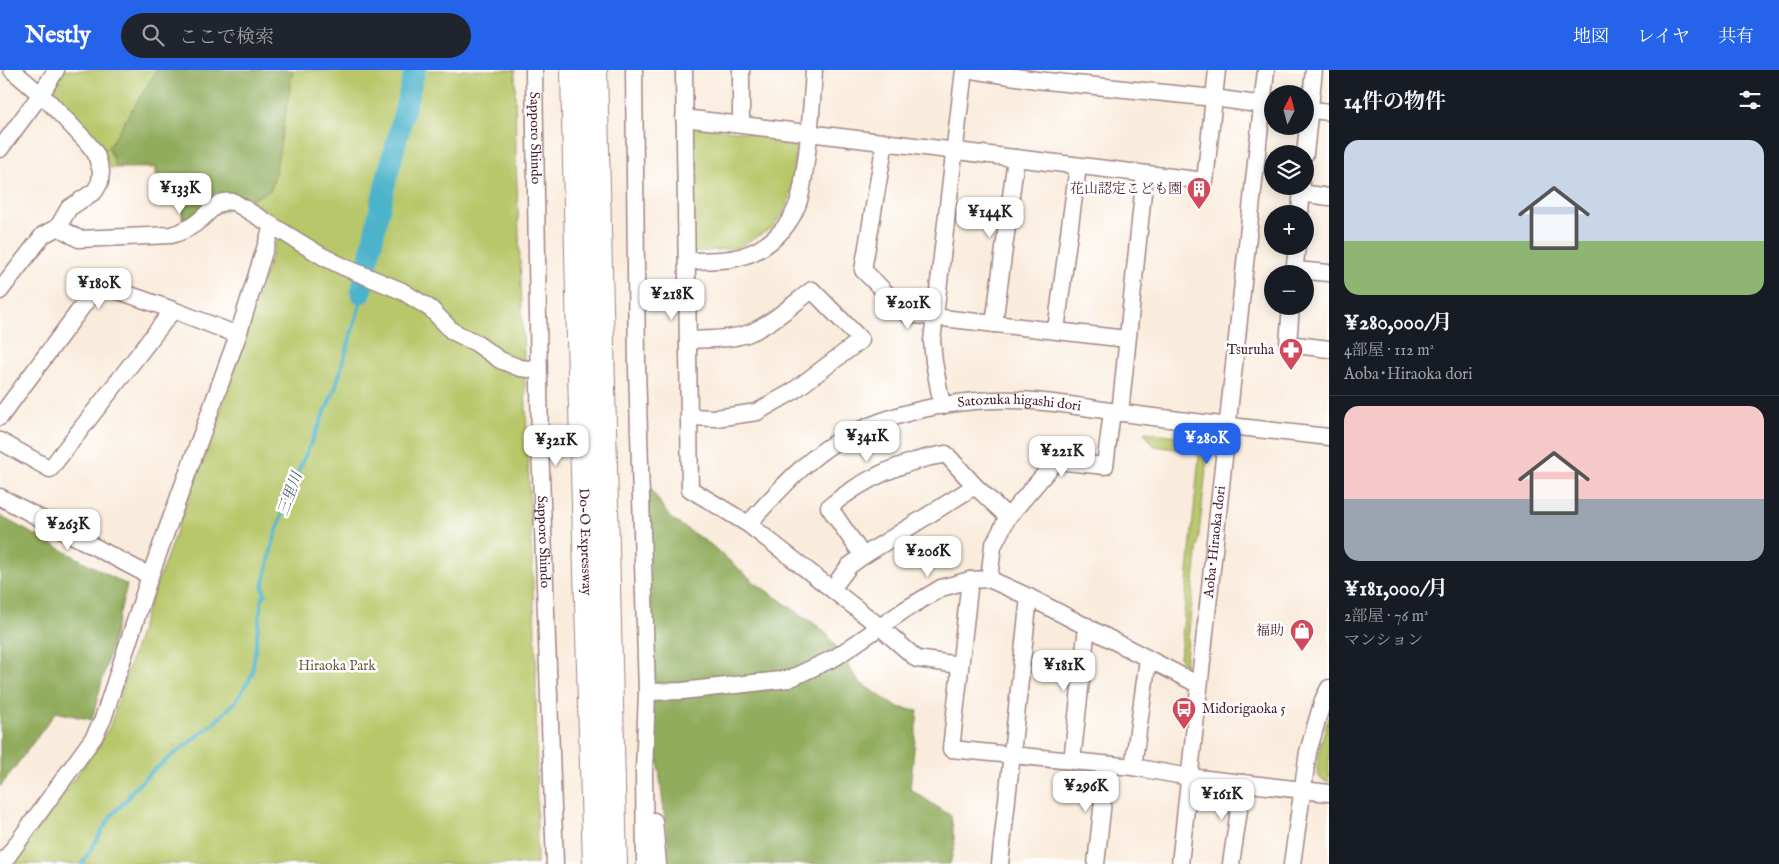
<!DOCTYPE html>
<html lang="ja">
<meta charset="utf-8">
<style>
body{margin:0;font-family:"IM FELL English","Noto Serif JP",serif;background:#20242c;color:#f1f3f6;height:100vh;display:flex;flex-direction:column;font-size:19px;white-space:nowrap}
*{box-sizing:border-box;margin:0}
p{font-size:16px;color:#9ea1a6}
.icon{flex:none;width:28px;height:28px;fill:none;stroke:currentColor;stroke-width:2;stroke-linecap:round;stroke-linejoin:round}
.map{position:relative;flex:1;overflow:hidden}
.panel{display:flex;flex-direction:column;background:#171b24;width:450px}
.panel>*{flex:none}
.needle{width:32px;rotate:6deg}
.tools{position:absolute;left:1264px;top:15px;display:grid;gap:10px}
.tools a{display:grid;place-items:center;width:50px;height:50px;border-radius:50%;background:#171b24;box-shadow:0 2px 12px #0003;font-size:25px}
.price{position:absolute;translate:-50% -42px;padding:0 11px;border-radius:10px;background:#fff;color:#222;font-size:16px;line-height:32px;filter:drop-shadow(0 1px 2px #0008)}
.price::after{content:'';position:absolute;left:50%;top:30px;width:15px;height:11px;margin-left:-8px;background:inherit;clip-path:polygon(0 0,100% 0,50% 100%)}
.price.on{background:#2563eb;color:#fff}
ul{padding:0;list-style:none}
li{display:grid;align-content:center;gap:10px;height:265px;padding:0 15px}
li+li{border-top:1px solid #363941}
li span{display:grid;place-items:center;height:155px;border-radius:15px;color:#555}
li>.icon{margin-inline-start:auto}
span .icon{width:90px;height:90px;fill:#fffc;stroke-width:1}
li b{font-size:21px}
h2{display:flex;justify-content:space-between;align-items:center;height:60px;padding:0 15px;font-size:21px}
header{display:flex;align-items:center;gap:30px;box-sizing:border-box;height:70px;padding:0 25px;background:#2563eb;color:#fff}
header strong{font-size:24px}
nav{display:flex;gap:28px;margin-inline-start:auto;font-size:18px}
.search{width:350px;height:45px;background:#20242c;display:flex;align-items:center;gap:12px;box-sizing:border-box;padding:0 18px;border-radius:28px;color:#9ea1a6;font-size:19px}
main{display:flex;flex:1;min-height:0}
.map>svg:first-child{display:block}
.green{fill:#b7c769;stroke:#80734a}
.forest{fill:#91ac5d;stroke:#6e6644}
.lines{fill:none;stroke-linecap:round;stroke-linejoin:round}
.stream{stroke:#4bb3ca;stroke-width:4}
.river{stroke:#4bb3ca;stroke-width:21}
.minor-casing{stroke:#a28684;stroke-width:19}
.highway-casing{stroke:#a28684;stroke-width:26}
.minor{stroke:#fff;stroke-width:16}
.highway{stroke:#fff;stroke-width:24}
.labels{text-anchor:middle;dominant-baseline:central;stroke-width:5;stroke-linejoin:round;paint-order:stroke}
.street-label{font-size:14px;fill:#4a1f2b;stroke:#fff}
.poi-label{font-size:14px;fill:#4a1f2b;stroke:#fff;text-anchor:end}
.park-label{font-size:14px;fill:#705a41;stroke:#fff}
.water-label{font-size:15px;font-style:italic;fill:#4a5a6b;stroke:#fff}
</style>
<header>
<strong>Nestly</strong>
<div class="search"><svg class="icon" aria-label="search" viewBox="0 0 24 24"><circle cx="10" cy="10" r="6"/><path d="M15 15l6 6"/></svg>ここで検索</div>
<nav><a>地図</a><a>レイヤ</a><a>共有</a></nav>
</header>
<main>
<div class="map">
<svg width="1329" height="794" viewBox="0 0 1329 794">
<rect width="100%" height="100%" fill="#fff"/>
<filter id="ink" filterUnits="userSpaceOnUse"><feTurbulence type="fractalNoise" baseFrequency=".02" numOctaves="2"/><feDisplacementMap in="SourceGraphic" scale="10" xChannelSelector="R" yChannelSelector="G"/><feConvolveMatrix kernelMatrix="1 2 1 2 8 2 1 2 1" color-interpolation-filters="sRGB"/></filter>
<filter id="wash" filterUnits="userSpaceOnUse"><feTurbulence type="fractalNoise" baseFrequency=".0096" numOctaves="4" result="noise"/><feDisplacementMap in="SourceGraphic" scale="20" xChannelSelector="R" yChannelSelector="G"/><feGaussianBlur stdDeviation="1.12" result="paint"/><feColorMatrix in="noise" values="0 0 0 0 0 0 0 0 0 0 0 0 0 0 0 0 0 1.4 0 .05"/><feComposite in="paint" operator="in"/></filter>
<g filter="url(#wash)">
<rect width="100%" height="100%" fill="#f9ecdc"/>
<path class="green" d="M 62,0 L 515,0 L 516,90 L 536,589 L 537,794 L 13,794 L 99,674 L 110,656 L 146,543 L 217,352 L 282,153 L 248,132 L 183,155 L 178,115 L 157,114 L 155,98 L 110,98 C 100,68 72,47 50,25 Z
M 694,56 L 793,68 L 797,71 L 791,125 L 784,142 L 772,158 L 737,178 L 696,182 L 692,179 L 690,57 Z
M 1144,362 L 1198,368 L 1208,380 L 1185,597 L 1180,588 L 1199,386 L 1194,382 L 1154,376 Z
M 1329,645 L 1329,712 C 1325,711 1321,710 1319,707 C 1312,697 1326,657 1329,645 Z"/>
<path class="forest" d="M 157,0 L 293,0 L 275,105 L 271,120 L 251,130 C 243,127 233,122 224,124 C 213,125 194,145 184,151 L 179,113 L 159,112 L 157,96 L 115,96 L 113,87 L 108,78 Z
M 648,414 L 670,448 L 710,474 L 754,512 L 826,562 L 859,612 L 897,637 L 918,641 L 910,719 L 951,746 L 955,774 L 950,794 L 670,794 L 653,649 Z
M 0,446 L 127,515 L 92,650 L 56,642 L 0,717 Z"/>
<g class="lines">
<path class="stream" d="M 82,794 L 111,746 L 129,727 L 130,723 L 150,703 L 214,653 L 236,631 L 252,605 L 262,528 L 265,525 L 263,517 L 273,473 L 289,422 L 335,319 L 359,238 L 361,223"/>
<path class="river" d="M 361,223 L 385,115 L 415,0"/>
</g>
</g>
<g filter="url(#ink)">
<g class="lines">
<defs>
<g id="minor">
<path id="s1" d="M 534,0 L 540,375 L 555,794"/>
<path d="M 634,0 L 637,298 L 647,622 L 644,702 L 645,794"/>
<path d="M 684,0 L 690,419 L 748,454 L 879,556 L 917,589 L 959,595"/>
<path d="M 971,0 L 1036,10 L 1214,28 L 1271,36"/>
<path d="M 1305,39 L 1329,42"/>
<path d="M 684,48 L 1205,111 L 1217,0"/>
<path d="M 741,54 L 741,0"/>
<path d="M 885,72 L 863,200 L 907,244 L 1127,269"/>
<path d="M 0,79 L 41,24 L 56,0"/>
<path d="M 1305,84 L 1314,0"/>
<path d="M 1301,123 L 1329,127"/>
<path d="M 1300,144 L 1302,116"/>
<path d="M 58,157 L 79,169 L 171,165 C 182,162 191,158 200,150 C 212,140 217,129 234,132 L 322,186 L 344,197 L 402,221 L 431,239 L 452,261 L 476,273 L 500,290 L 520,298 L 538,300"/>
<path d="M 687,191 C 705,190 726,192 743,186 C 767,179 788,159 797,136 C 802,124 803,111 805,98 C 810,66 812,33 814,0"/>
<path d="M 1295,200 L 1329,203"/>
<path d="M 1294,204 L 1297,176"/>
<path d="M 0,221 L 43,165 L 58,157 L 69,138 L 95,121 L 100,112 L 101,101 L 96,84 L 87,72 L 48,31 L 12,0"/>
<path d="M 1291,236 L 1288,274 L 1329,279"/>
<path d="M 994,254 L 1016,88"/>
<path d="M 1056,260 L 1078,96"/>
<path d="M 688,270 C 707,269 728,270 747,264 C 770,255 792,235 812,220 L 861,270 L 792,322 L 757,342 L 716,348 L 690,347"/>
<path d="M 942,336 L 934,292 L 932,271 L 964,0"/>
<path d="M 1120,343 L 1145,104"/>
<path d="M 0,347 L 99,214 L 173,240 L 238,265"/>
<path d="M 0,371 L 50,399 L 173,240"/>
<path d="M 0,427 L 150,506"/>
<path id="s2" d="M 748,454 C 774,426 803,392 836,372 C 896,338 976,324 1044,332 C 1076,335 1106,341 1138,345 C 1201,353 1265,360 1329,367"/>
<path d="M 863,486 L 829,437 C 863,409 903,391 946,384 L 975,416"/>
<path d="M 989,509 L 993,476 L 1008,447 L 1056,391 L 1105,396 L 1112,342"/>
<path d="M 970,510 L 951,679 L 1133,697 L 1189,707 L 1329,723"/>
<path d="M 832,519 L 849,496 L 863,486 L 975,416 L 1008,447"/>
<path d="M 647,622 L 682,621 L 789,609 L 836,587 L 906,539 L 941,518 L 970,510 L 989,509 L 1029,527 L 1199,615"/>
<path d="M 1072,691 L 1087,556"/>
<path d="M 1133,697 L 1148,589"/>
<path d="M 654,751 L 658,794"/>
<path d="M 2,794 L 94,667 L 103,649 L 150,506 L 238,265 L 272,156"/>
<path d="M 1000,794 L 1029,527"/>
<path d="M 1096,794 L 1107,695"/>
<path id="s3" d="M 1180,794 L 1266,0"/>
<path d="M 1231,794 L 1243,713"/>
<path d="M 1292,794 L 1308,682 L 1323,630 L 1329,618"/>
</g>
<g id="highway">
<path id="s4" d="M 573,0 L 579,271 L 595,794"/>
<path d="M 595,0 L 615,794"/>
</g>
</defs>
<use href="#minor" class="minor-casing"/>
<use href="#highway" class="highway-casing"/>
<use href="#minor" class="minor"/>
<use href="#highway" class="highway"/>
</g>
</g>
<defs>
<symbol id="building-pin" viewBox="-11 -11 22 30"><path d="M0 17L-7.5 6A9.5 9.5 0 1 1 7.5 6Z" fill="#d1495b" stroke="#fff"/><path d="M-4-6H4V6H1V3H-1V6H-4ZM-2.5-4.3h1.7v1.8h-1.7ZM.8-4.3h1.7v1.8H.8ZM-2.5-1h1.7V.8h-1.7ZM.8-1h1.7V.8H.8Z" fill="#fff"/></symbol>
<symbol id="pharmacy-pin" viewBox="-11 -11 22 30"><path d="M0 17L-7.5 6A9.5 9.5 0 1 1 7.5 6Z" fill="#d1495b" stroke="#fff"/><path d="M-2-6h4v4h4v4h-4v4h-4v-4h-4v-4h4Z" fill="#fff"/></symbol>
<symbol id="shop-pin" viewBox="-11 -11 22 30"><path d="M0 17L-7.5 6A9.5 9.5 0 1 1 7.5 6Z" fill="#d1495b" stroke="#fff"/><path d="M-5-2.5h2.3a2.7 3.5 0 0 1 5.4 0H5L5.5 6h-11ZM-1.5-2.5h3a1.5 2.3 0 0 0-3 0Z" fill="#fff"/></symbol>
<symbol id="bus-pin" viewBox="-11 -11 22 30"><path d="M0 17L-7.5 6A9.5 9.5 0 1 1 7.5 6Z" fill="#d1495b" stroke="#fff"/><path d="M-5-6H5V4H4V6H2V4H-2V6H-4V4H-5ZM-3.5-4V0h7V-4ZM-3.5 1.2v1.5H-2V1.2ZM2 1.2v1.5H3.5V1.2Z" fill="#fff"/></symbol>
</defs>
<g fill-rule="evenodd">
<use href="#building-pin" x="1185" y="105" width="28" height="38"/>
<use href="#pharmacy-pin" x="1277" y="266" width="28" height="38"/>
<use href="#shop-pin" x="1288" y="547" width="28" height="38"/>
<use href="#bus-pin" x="1170" y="625" width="28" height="38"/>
</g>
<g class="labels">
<g class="street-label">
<text stroke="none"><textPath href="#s1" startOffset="68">Sapporo Shindo</textPath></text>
<text stroke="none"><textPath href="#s2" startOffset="311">Satozuka higashi dori</textPath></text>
<text stroke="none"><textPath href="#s1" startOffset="472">Sapporo Shindo</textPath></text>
<text stroke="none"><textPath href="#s4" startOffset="472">Do-O Expressway</textPath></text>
<text stroke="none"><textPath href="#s3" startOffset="324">Aoba･Hiraoka dori</textPath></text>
</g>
<g class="poi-label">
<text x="1182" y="119">花山認定こども園</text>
<text x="1274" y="280">Tsuruha</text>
<text x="1284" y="561">福助</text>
<text x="1202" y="639" text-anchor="start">Midorigaoka 5</text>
</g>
<g class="park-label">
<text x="337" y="596">Hiraoka Park</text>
</g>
<g class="water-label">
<text transform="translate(290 424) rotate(-70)">三里川</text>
</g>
</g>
</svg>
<div class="tools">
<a><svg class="needle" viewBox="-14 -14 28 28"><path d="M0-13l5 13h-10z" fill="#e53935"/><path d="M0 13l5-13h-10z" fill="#9ea1a6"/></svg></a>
<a><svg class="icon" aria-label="layers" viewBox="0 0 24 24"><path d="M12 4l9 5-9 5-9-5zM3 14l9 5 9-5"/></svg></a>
<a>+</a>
<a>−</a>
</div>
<b class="price" style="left:180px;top:145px">¥133K</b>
<b class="price" style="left:990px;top:169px">¥144K</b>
<b class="price" style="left:99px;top:240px">¥180K</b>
<b class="price" style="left:672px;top:251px">¥218K</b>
<b class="price" style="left:908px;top:260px">¥201K</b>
<b class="price" style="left:867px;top:393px">¥341K</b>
<b class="price on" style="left:1207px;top:395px">¥280K</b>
<b class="price" style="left:556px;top:397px">¥321K</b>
<b class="price" style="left:1062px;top:408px">¥221K</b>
<b class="price" style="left:68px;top:481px">¥263K</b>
<b class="price" style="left:928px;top:508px">¥206K</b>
<b class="price" style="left:1064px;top:622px">¥181K</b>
<b class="price" style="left:1086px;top:743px">¥296K</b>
<b class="price" style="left:1222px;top:751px">¥161K</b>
</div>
<section class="panel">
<h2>14件の物件<svg class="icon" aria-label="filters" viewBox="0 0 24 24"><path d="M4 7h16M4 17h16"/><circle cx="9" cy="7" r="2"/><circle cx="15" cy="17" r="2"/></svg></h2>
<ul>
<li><span style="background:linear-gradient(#c9d6e8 65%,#8fb573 0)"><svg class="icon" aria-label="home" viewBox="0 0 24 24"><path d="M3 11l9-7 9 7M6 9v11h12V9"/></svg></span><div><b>¥280,000/月</b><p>4部屋 · 112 m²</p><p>Aoba･Hiraoka dori</p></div></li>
<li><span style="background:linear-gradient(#f6c9c9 60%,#9aa5b1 0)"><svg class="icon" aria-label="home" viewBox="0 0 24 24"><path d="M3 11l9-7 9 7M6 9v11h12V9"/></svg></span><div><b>¥181,000/月</b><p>2部屋 · 76 m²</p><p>マンション</p></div></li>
</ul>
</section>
</main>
